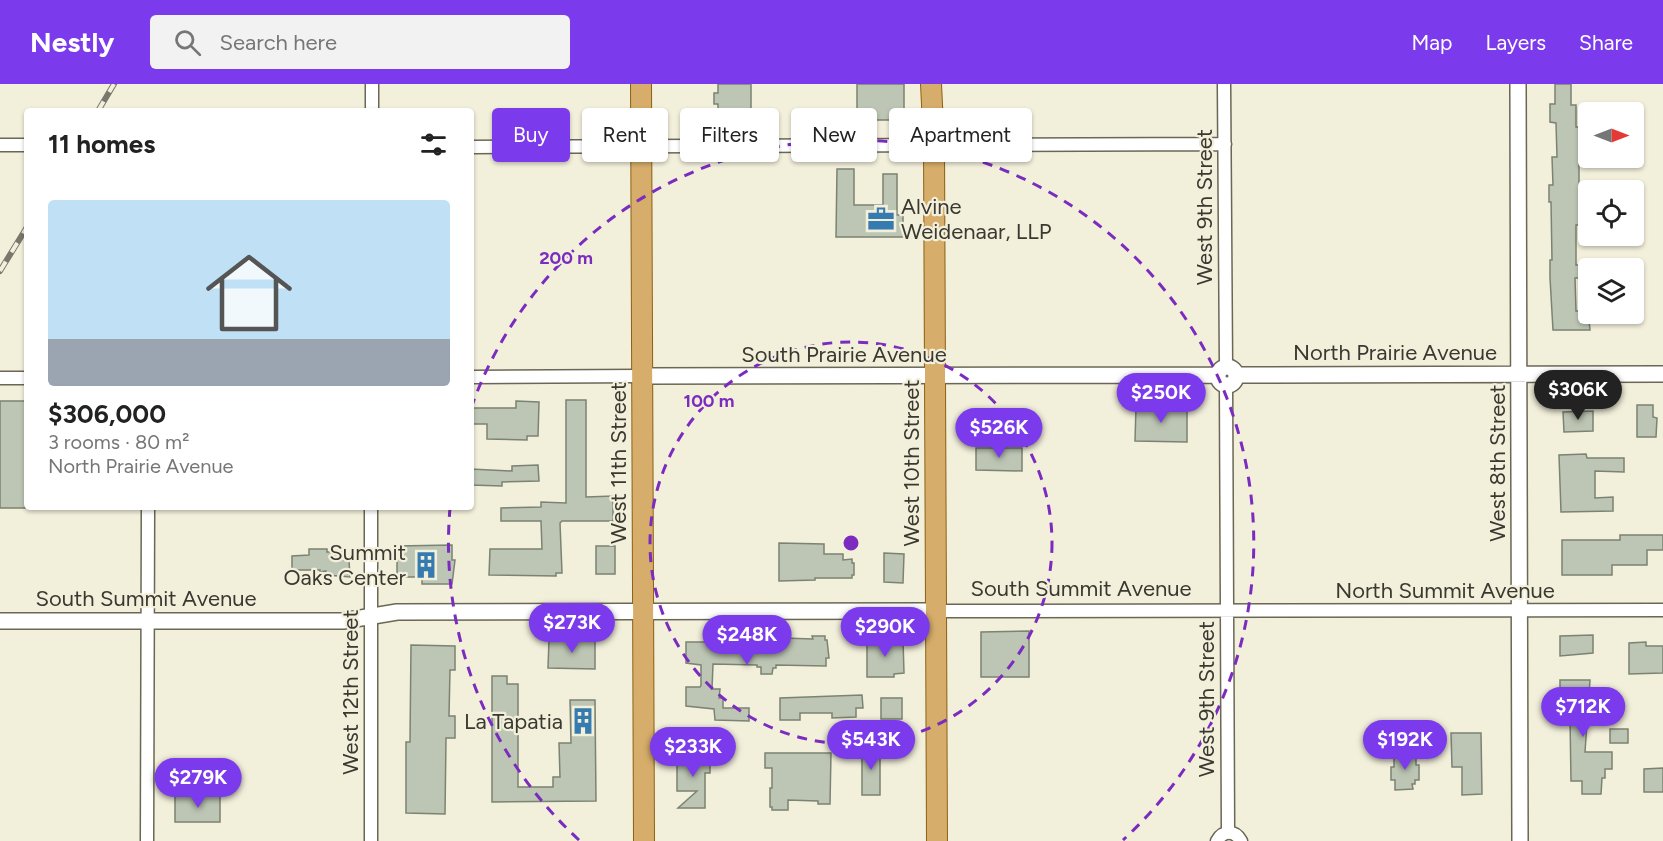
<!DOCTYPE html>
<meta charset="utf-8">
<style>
body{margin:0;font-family:Figtree,sans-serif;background:#f2f2f2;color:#222;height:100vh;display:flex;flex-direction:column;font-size:22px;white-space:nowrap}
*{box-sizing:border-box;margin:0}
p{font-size:20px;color:#767676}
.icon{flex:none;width:33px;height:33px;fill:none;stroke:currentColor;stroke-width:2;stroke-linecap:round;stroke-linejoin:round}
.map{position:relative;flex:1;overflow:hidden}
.panel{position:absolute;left:24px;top:24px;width:450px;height:402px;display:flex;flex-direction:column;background:#fff;border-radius:6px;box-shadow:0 2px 4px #0004}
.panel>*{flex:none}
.guide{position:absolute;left:492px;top:24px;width:570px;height:54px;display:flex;gap:12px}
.needle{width:39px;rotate:90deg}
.tools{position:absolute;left:1578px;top:18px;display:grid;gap:12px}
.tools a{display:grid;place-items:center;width:66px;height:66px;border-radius:6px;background:#fff;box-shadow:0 2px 4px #0004;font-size:30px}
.price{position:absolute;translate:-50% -51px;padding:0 14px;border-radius:21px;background:#7c3aed;color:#fff;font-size:20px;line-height:39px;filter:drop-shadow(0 2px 3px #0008)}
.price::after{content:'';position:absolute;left:50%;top:36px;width:18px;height:14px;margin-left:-9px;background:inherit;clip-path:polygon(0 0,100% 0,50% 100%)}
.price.current{background:#222;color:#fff}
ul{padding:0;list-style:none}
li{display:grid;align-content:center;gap:12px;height:318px;padding:0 24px}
li span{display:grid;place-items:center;height:186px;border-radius:6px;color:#555}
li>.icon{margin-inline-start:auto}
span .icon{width:108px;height:108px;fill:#fffc;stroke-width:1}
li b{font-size:26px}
h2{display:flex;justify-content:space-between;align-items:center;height:72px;padding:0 24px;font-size:26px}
.chip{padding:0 21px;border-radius:6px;background:#fff;box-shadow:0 2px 4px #0004;font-size:21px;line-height:54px}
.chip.current{background:#7c3aed;color:#fff}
header{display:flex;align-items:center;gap:36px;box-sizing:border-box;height:84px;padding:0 30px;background:#7c3aed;color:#fff}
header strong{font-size:28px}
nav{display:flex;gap:33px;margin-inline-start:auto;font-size:21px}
.search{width:420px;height:54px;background:#f2f2f2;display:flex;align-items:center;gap:15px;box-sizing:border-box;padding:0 21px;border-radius:6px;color:#767676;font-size:22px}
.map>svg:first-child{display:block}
.building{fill:#bdc6b4;stroke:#7b8372;stroke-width:1.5}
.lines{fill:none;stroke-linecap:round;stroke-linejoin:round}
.minor-casing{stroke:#6a6756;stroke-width:15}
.tertiary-casing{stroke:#6a6756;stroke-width:18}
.primary-casing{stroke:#8d6115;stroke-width:22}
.minor{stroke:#fff;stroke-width:12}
.tertiary{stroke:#fff;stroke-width:15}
.primary{stroke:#d6ad6a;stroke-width:20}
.rail-casing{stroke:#7a786c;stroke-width:6}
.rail{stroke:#f2efdb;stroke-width:4;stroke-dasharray:11;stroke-linecap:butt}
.ring{fill:none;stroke:#7b2cbf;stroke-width:3;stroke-dasharray:10 8}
.labels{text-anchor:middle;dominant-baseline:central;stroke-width:4.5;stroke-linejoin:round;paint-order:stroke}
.poi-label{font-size:22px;fill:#3a3931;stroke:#f2efdb;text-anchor:end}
.street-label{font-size:22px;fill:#3a3931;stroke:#f2efdb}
.centre{fill:#7b2cbf;stroke:#f2efdb;stroke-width:3}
.ring-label{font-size:18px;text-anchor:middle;font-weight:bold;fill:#7b2cbf;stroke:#f2efdb;stroke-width:4.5;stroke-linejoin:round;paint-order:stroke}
</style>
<header>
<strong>Nestly</strong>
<div class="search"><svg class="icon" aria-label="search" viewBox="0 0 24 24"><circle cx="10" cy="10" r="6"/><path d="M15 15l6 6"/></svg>Search here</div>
<nav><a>Map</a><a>Layers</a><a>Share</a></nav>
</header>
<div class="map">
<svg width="1663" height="757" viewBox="0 0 1663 757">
<rect width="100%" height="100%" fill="#f2efdb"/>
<path class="building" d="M 718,0 L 751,0 L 751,33 L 718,33 L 718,20 L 714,20 L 714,9 L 718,9 Z
M 857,0 L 904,0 L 904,36 L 857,36 Z
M 1555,0 L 1571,0 L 1571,21 L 1576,21 L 1576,43 L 1580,43 L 1580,47 L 1588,46 L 1588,59 L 1579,59 L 1579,124 L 1583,123 L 1584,141 L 1576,141 L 1576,181 L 1585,181 L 1585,194 L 1575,194 L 1576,227 L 1588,227 L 1590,246 L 1553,246 L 1550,194 L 1550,176 L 1552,176 L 1551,118 L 1549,118 L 1549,101 L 1553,101 L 1552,73 L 1557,73 L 1556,39 L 1550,38 L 1550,20 L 1555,20 Z
M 837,85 L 854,85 L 854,121 L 883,121 L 883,90 L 897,90 L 897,131 L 903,131 L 903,153 L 836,153 Z
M 566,316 L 586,316 L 586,413 L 613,412 L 613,437 L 562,437 L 560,439 L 562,489 L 556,489 L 556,492 L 489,491 L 490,465 L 542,465 L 541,437 L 501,437 L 501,424 L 541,423 L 541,418 L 566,419 Z
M 0,317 L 27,317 L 27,424 L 0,424 Z
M 516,317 L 539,318 L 538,352 L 527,352 L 527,356 L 487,355 L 487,340 L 471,340 L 471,324 L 516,324 Z
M 1637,321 L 1653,321 L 1653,333 L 1657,334 L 1656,353 L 1637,353 Z
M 1136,323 L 1187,323 L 1187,358 L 1135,357 Z
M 1593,327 L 1593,347 L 1564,348 L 1563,328 Z
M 976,364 L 1022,364 L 1022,387 L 976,386 Z
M 1586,370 L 1587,374 L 1624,374 L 1624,388 L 1595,387 L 1595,414 L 1613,413 L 1613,427 L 1561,428 L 1559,371 Z
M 538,381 L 539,397 L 502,398 L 502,402 L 471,401 L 471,385 L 512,387 L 512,382 Z
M 1620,451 L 1663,451 L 1663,466 L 1647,466 L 1647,481 L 1612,481 L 1612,491 L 1562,491 L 1562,456 L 1620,456 Z
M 779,459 L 824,460 L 824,470 L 843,470 L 843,476 L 852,475 L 852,479 L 854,479 L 854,491 L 852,491 L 852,494 L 815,494 L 815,496 L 779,497 Z
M 452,461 L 452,476 L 455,476 L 452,500 L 422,500 L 422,493 L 397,493 L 397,462 Z
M 596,462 L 615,462 L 615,490 L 596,490 Z
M 309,465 L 327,465 L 327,468 L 344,468 L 344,476 L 349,476 L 350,493 L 326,491 L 326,487 L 320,488 L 320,486 L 292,486 L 292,472 L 309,471 Z
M 884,469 L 904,470 L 903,499 L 884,498 Z
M 1029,547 L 1029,593 L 981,593 L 981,548 Z
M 1593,551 L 1593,569 L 1560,572 L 1560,552 Z
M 812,552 L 825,552 L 825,556 L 827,556 L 829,574 L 826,574 L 826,582 L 776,581 L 776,584 L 773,584 L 772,590 L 761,590 L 761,583 L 757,583 L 757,581 L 713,580 L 712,605 L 720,605 L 719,614 L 723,614 L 723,624 L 749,624 L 749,637 L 715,636 L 714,625 L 686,622 L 686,603 L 700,603 L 701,601 L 701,581 L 686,579 L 686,558 L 729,558 L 729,554 L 748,554 L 748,560 L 781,560 L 783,554 L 813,555 Z
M 875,555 L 903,555 L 904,589 L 894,590 L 894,593 L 867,593 L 867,558 L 875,558 Z
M 549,556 L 595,556 L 595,585 L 548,584 Z
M 1646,558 L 1646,562 L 1663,562 L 1663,589 L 1629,590 L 1629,559 Z
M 411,561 L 455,562 L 455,586 L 450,586 L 449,632 L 455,632 L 455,654 L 446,654 L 445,730 L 406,729 L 406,658 L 410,658 Z
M 492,592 L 507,592 L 507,600 L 518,600 L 518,703 L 553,703 L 553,693 L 560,693 L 559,659 L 571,659 L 570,616 L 595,616 L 596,717 L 492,718 Z
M 1560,596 L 1590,596 L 1585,668 L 1612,668 L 1612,685 L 1605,685 L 1605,694 L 1602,694 L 1601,710 L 1582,710 L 1582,697 L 1571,697 L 1570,634 L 1564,634 L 1563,612 L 1560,612 Z
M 862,611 L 863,624 L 856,624 L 856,633 L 832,634 L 832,629 L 800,629 L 800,636 L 780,636 L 780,614 Z
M 881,614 L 902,614 L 902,635 L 881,635 Z
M 1610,645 L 1628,645 L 1628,659 L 1610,659 Z
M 1451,649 L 1481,649 L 1482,710 L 1462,711 L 1462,683 L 1452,683 Z
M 862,663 L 880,663 L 880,711 L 862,711 Z
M 1411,668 L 1411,670 L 1416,670 L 1416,681 L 1419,681 L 1419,696 L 1415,696 L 1415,700 L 1412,700 L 1413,705 L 1395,706 L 1395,696 L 1391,696 L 1391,683 L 1394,683 L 1394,669 Z
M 690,669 L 701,669 L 701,673 L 710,673 L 710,689 L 705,689 L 705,724 L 678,724 L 697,707 L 677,707 L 677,670 L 690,670 Z
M 765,669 L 831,669 L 830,720 L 818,720 L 818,717 L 788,716 L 788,726 L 772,726 L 772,723 L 770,723 L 770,704 L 772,704 L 772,684 L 765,684 Z
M 1663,684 L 1663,708 L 1644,708 L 1644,685 Z
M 175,712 L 220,712 L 220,738 L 175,738 Z"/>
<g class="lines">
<defs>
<path id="minor" d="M 372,0 L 372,27
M 1224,0 L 1226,282
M 0,61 L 27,61
M 471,63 L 1225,60
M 471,293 L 642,292
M 0,294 L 27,294
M 1226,301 L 1228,748
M 371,423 L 371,757
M 936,527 L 1663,526
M 147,757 L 148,423
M 1217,757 C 1223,746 1235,746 1241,757"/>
<path id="tertiary" d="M 1518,0 L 1520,757
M1218 292a9 9 0 1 1 18 0a9 9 0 1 1-18 0Z
M 1236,291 L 1663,290
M 642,292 L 1217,291
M 0,537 L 343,537 L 397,528 L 936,527"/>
<path id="primary" d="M 641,0 L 644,757
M 931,0 L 934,62 L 937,757"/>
</defs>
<use href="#minor" class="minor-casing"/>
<use href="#tertiary" class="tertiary-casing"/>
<use href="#primary" class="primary-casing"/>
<use href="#minor" class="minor"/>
<use href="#tertiary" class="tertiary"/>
<use href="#primary" class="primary"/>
<defs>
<path id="rail" d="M 98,27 L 114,0
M 0,187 L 27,143"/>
</defs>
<use href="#rail" class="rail-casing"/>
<use href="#rail" class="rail"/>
</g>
<g class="ring">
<circle cx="851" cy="459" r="201"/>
<path d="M579 756A403 403 0 0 1 450 424M471 324A403 403 0 1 1 1123 756"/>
</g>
<defs>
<symbol id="office-bare" viewBox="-9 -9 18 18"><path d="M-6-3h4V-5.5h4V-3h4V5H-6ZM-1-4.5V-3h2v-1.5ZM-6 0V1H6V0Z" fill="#357bb0" stroke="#f2efdb" stroke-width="2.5" paint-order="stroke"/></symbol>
<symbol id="building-bare" viewBox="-9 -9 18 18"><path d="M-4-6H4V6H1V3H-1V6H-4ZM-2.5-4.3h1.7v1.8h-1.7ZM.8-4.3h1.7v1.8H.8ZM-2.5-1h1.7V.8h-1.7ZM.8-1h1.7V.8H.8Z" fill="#357bb0" stroke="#f2efdb" stroke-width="2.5" paint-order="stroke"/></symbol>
</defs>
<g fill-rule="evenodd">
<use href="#office-bare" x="862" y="116" width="38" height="38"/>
<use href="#building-bare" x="407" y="462" width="38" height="38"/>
<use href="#building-bare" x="564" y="618" width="38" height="38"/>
</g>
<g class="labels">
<g class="poi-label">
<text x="901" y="122" text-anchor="start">Alvine<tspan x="901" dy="25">Weidenaar, LLP</tspan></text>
<text x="406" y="468">Summit<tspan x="406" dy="25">Oaks Center</tspan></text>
<text x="563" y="637">La Tapatia</text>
</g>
<g class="street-label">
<text transform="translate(1204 123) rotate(-90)">West 9th Street</text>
<text x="1395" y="268">North Prairie Avenue</text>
<text x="844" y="270">South Prairie Avenue</text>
<text transform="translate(618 379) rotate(-90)">West 11th Street</text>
<text transform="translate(911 379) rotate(-90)">West 10th Street</text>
<text transform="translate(1497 379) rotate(-90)">West 8th Street</text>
<text x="1081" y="504">South Summit Avenue</text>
<text x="1445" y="506">North Summit Avenue</text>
<text x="146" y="514">South Summit Avenue</text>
<text transform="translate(350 608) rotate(-90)">West 12th Street</text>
<text transform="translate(1206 615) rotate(-90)">West 9th Street</text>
</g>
</g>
<circle cx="851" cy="459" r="9" class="centre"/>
<g class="ring-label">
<text x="566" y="180">200 m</text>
<text x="709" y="323">100 m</text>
</g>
</svg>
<div class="tools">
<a><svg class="needle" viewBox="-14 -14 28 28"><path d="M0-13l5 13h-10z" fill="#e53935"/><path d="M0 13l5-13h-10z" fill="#767676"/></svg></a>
<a><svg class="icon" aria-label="locate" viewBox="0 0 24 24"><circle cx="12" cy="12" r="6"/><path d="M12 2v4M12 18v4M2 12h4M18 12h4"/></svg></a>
<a><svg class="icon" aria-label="layers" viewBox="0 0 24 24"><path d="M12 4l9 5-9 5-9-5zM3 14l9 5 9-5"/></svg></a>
</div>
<b class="price current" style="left:1578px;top:337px">$306K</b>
<b class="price" style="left:1161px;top:340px">$250K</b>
<b class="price" style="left:999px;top:375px">$526K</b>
<b class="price" style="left:572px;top:570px">$273K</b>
<b class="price" style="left:885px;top:574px">$290K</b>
<b class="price" style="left:747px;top:582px">$248K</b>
<b class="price" style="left:1583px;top:654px">$712K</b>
<b class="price" style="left:871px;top:687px">$543K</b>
<b class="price" style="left:1405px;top:687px">$192K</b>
<b class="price" style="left:693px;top:694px">$233K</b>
<b class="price" style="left:198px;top:725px">$279K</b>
<div class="guide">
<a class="chip current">Buy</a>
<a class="chip">Rent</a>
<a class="chip">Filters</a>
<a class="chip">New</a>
<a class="chip">Apartment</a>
</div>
<section class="panel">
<h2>11 homes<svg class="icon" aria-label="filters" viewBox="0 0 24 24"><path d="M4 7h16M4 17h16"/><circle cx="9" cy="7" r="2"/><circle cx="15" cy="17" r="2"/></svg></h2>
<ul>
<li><span style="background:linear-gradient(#bfe0f5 75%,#9aa5b1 0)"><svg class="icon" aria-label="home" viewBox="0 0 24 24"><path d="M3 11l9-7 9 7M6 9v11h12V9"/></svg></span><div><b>$306,000</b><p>3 rooms · 80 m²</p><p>North Prairie Avenue</p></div></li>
</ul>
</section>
</div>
